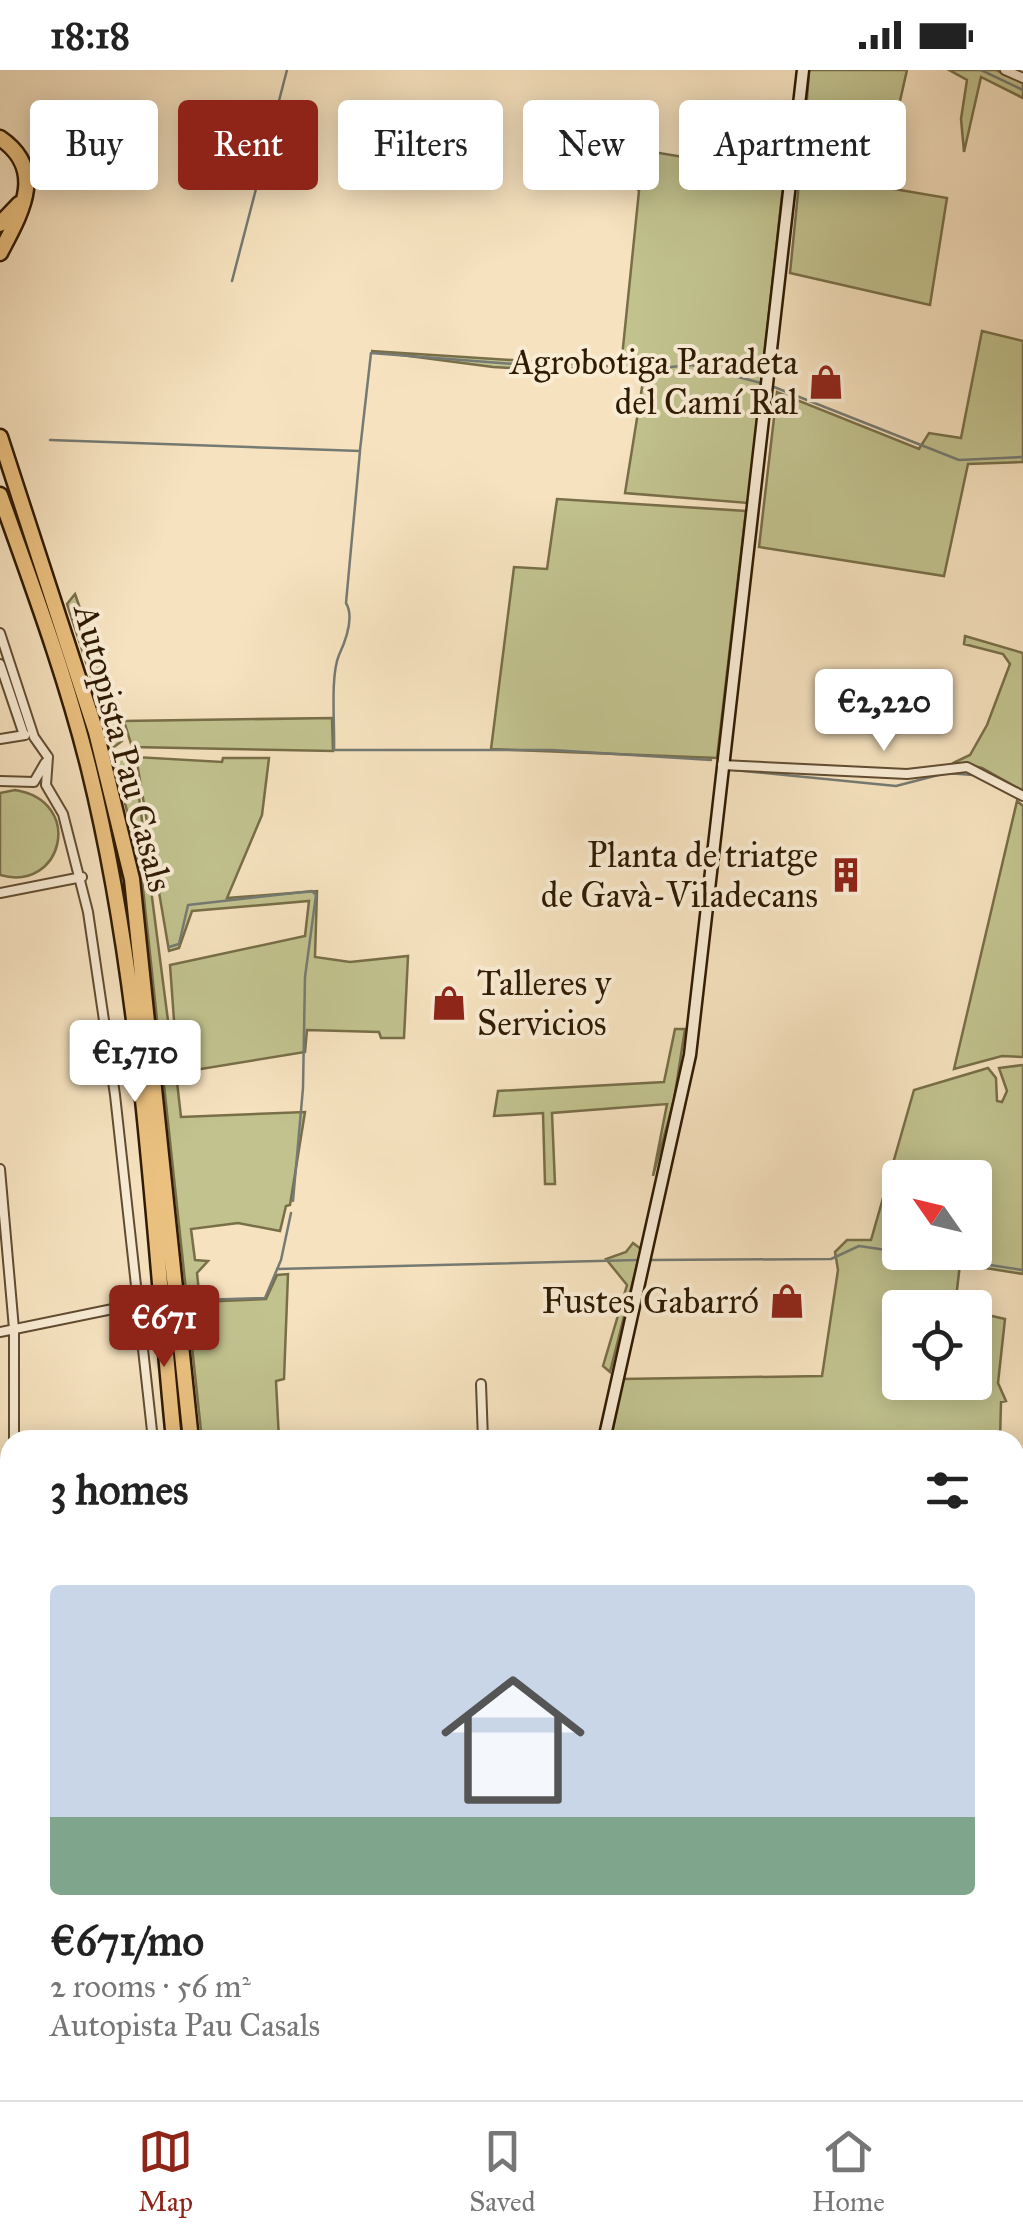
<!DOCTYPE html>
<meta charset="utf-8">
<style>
body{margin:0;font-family:"IM FELL Great Primer",serif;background:#f6f6f6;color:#222;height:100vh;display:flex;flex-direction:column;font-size:38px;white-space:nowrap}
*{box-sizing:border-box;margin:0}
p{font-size:32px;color:#767676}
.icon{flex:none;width:55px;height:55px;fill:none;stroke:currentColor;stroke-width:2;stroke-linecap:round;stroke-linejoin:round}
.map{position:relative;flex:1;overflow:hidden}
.panel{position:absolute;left:0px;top:1360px;width:1025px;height:670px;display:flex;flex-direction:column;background:#fff;border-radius:30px 30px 0 0;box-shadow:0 5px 25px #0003}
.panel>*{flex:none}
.hud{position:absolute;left:30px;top:30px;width:965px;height:90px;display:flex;gap:20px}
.needle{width:65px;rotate:304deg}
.tools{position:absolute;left:882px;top:1090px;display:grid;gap:20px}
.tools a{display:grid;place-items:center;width:110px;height:110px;border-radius:10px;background:#fff;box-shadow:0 5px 25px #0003;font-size:50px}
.price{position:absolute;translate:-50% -85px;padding:0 22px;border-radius:10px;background:#fff;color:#222;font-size:32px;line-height:65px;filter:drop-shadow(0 2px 5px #0008)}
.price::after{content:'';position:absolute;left:50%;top:60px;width:30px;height:22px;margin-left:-15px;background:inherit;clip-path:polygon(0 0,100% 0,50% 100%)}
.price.selected{background:#8f2418;color:#fff}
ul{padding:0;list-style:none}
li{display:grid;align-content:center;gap:20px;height:530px;padding:0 50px}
li span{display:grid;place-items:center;height:310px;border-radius:10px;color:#555}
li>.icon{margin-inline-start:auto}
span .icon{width:180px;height:180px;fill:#fffc;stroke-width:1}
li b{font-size:42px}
h2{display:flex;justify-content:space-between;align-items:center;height:120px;padding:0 50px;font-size:42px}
.tag{padding:0 35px;border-radius:10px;background:#fff;box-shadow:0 5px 25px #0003;font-size:35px;line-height:90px}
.tag.selected{background:#8f2418;color:#fff}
.status{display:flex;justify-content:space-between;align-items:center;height:70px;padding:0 50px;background:#fff;direction:ltr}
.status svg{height:28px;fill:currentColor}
.dock{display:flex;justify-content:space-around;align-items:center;height:140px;border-top:2px solid #e0e0e0;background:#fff;font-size:28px;color:#767676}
.dock a{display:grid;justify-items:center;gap:5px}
.dock .selected{color:#8f2418}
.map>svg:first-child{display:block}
.green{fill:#c1c28e;stroke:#786e48;stroke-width:2.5;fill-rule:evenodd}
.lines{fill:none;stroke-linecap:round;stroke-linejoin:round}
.stream{stroke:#757a73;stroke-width:2.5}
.minor-casing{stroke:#614c31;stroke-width:12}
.tertiary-casing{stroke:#614c31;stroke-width:14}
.secondary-casing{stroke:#2f1a02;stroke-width:15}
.trunk-casing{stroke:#2f1a02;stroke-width:18}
.motorway-casing{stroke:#2f1a02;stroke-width:19}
.minor{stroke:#f9ecd5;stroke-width:8}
.tertiary{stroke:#f9ecd5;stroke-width:9}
.secondary{stroke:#f9ecd5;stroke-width:10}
.trunk{stroke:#ebc180;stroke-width:12}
.motorway{stroke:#ebc180;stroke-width:14}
.labels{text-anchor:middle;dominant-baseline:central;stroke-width:8;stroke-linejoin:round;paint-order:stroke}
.poi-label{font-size:35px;fill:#2f1a02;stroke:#f9ecd5;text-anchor:end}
.street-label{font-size:35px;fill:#2f1a02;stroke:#f9ecd5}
</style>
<div class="status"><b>18:18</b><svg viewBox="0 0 49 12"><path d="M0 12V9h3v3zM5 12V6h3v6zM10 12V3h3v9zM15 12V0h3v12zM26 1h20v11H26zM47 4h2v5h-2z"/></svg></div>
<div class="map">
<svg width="1023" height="2030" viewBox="0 0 1023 2030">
<rect width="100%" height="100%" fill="#f6e2bf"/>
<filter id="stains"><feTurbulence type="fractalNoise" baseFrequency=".002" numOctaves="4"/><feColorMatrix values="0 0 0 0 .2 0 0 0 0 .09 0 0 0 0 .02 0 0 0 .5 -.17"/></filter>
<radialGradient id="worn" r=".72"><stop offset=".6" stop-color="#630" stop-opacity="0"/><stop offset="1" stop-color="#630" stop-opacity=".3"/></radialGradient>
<path class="green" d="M 809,0 L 907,0 L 888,84 L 807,77 L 804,72 Z
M 949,0 L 996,0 L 1023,12 L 1023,28 L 981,7 L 964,82 L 961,49 L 967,10 Z
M 622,42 L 633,60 L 635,79 L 749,98 L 778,77 L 790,53 L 748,433 L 625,423 L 644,305 L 493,297 L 371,281 L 621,297 L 639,121 L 616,92 Z
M 800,103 L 947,128 L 930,235 L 790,203 Z
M 982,261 L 1023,271 L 1023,392 L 968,394 L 944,506 L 759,477 L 777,322 L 919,379 L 929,363 L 961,368 Z
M 557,429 L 746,441 L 717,688 L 491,679 L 514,497 L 547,499 Z
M 75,524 L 119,650 L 122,671 L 114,677 L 67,534 Z
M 965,566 L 1023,583 L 1023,721 L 982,698 L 955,692 L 970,685 L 987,655 L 1010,594 L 1003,584 L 964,574 Z
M 332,648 L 333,681 L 132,677 L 124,651 Z
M 114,687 L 128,688 L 139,727 L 170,966 L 175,964 L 170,895 L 305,866 L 309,831 L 192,841 L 179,878 L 169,881 L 136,687 L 222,692 L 223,688 L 269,688 L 262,745 L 227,828 L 317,821 L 315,887 L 350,892 L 408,886 L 404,968 L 381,968 L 379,962 L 307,960 L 305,982 L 176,1003 L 181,1047 L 305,1042 L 290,1135 L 286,1136 L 280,1161 L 238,1153 L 191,1159 L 195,1190 L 208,1191 L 197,1203 L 200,1232 L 266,1229 L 277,1205 L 288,1204 L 284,1309 L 276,1311 L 279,1370 L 202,1370 L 141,800 Z
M 15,720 C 85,731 63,823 0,805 L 0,723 Z
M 1017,731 L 1023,736 L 1023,987 L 1002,986 L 954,999 Z
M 675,959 L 685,959 L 674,1030 L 653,1106 L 667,1034 L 552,1043 L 555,1114 L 545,1114 L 543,1043 L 494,1046 L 498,1021 L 664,1012 Z
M 1023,995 L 1023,1204 L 960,1194 L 955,1237 L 900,1238 L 900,1312 L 975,1312 L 975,1242 L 1005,1249 L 998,1313 L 1006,1331 L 1001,1332 L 1000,1370 L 611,1370 L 621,1309 L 822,1306 L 838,1200 L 835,1182 L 847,1170 L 871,1170 L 914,1020 L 988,998 L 996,1008 L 997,1031 L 1002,1032 L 1007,1021 L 999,998 ZM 900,1108 L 975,1108 L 975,1182 L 900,1182 Z
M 633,1173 L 641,1179 L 610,1302 L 603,1296 L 627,1215 L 606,1189 L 626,1182 Z
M 1015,1880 L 1023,1882 L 1023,1972 L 1015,1975 Z
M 741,2020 L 929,2020 C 894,2030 780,2028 741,2020 Z"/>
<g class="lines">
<path class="stream" d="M 981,0 L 1023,20
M 232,211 L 287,0
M 774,317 L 959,390 L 1023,387
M 50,370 L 360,381 L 346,533 C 355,548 345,572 339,585 C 330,606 335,656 334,680 L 552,680 L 711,690
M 360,380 L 371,283 L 617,302 L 692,295 L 761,313
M 733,700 L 896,716 L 946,703 L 973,705
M 169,877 L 179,874 L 188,835 L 312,821 L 316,825 L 305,907 L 303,1018 L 293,1131
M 904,1182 L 1023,1200
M 652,1190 L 831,1189 L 859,1176 L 900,1182
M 277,1199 L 637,1190
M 197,1230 L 265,1228 L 281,1190 L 291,1143
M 1015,1635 L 1023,1636
M 1015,1692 L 1023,1698
M 1015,1983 L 1023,1978
M 711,2020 L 757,2030
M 355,2025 L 355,2030
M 99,2030 L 106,2020
M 914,2030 L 946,2020"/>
<defs>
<path id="minor" d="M 1005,0 L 1023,8
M 0,563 L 34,667 L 48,687
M 0,594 L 24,665
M 0,669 L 25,665
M 48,687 L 46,715 L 63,744 L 88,842 L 115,1025 L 153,1370
M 722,695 L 907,704 L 967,697 L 1023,726
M 0,711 L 34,712 L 45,693
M 0,823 L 82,807
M 0,1099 L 14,1259 L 14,1370
M 0,1262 L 137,1234
M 481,1314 L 483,1370
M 0,1476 L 10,1423
M 0,1805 L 10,1806
M 0,1904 L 10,1904
M 0,1931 L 10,1932
M 75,2030 L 75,2020"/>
<path id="tertiary" d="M 0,1648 L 10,1649
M 1015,1867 L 1023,1869"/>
<path id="secondary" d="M 604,1370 L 690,985 L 803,0
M 629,2020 L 629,2030
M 600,2030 L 605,2020"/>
<path id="trunk" d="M 193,2020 L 204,2030
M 216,2020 L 217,2030
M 269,2020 L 270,2030
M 375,2020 L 381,2030
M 108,2030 L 115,2020
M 118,2030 L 127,2020
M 281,2030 L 286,2020"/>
<path id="motorway" d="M 0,68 C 47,100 21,143 0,183
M 0,154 L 19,134
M 0,367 L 96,662 L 132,809 L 191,1370
M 0,425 C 32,515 66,606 89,699 C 143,918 152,1147 174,1370
M 235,2020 L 236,2030
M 252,2020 L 252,2030"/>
</defs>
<use href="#minor" class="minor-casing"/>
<use href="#tertiary" class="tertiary-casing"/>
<use href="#secondary" class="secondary-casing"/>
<use href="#trunk" class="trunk-casing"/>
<use href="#motorway" class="motorway-casing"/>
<use href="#minor" class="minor"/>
<use href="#tertiary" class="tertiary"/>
<use href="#secondary" class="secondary"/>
<use href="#trunk" class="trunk"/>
<use href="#motorway" class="motorway"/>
</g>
<defs>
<symbol id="shop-bare" viewBox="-9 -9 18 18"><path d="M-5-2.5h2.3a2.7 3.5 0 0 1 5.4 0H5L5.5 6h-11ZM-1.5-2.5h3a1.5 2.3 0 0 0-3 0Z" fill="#8f2418" stroke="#f9ecd5" stroke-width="2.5" paint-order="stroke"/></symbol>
<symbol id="building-bare" viewBox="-9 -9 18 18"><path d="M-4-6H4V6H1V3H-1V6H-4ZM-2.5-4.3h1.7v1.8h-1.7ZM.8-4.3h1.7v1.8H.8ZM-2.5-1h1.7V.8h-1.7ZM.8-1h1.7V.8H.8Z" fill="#8f2418" stroke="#f9ecd5" stroke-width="2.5" paint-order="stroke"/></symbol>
</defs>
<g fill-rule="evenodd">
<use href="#shop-bare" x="801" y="287" width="50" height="50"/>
<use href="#building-bare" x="821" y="780" width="50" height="50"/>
<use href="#shop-bare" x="424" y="908" width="50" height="50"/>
<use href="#shop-bare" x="762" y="1206" width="50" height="50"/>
</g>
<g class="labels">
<g class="poi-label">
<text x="798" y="292">Agrobotiga Paradeta<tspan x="798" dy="40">del Camí Ral</tspan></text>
<text x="818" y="785">Planta de triatge<tspan x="818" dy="40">de Gavà-Viladecans</tspan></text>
<text x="477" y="913" text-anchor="start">Talleres y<tspan x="477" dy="40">Servicios</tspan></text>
<text x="759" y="1231">Fustes Gabarró</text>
</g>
<g class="street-label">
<text transform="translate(123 678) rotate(75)">Autopista Pau Casals</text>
</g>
</g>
<rect width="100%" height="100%" filter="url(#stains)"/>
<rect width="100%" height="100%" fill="url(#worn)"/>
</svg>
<div class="tools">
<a><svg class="needle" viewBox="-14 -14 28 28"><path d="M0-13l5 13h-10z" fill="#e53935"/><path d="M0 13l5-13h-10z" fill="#767676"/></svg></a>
<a><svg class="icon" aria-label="locate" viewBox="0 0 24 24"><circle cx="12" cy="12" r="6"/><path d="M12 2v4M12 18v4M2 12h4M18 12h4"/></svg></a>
</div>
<b class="price" style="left:884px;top:684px">€2,220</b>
<b class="price" style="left:135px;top:1035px">€1,710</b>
<b class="price selected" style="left:164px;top:1300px">€671</b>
<div class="hud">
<a class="tag">Buy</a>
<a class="tag selected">Rent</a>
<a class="tag">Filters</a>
<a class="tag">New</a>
<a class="tag">Apartment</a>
</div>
<section class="panel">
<h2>3 homes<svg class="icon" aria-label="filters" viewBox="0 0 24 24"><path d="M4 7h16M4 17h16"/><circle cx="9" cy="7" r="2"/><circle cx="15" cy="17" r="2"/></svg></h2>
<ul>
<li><span style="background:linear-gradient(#c9d6e8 75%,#7fa58c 0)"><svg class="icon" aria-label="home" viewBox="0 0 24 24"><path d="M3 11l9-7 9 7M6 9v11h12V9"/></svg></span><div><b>€671/mo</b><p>2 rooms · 56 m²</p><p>Autopista Pau Casals</p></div></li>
</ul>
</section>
</div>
<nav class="dock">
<a class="selected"><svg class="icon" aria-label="map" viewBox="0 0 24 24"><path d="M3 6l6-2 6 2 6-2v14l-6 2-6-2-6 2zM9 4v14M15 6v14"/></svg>Map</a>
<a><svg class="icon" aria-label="saved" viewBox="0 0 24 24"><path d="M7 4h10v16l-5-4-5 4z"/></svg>Saved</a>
<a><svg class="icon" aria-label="home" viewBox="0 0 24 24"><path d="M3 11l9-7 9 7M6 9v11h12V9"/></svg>Home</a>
</nav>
